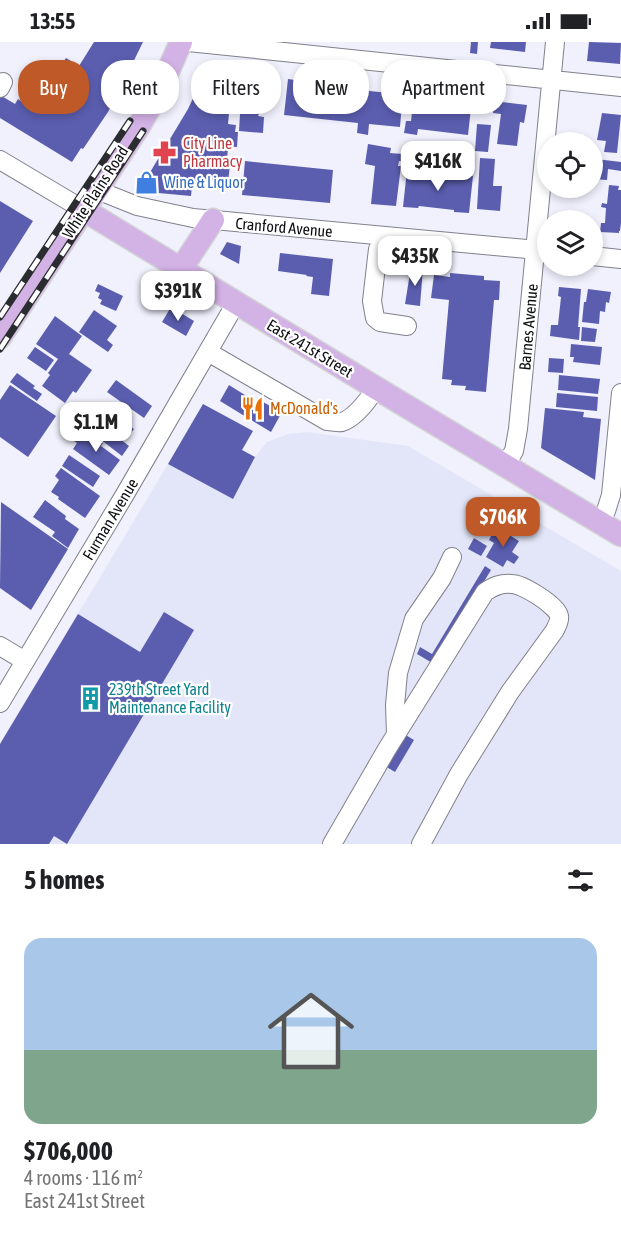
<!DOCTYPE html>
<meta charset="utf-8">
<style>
body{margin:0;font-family:"Asap Condensed",sans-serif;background:#f6f6f6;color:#202124;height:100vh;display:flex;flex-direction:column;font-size:22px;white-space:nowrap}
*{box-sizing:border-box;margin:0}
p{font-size:20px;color:#757577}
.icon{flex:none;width:33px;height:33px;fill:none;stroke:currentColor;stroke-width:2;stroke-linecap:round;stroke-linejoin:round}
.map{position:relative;height:802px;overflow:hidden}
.drawer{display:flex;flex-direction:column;background:#fff;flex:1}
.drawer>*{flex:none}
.hud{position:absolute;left:18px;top:18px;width:585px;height:54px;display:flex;gap:12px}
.controls{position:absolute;left:537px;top:90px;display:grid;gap:12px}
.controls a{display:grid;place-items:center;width:66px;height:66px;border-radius:50%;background:#fff;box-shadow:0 3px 9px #0003;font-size:30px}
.price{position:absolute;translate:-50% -51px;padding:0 14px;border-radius:12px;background:#fff;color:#222;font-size:20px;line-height:39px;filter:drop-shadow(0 2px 3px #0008)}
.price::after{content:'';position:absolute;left:50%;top:36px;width:18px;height:14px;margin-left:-9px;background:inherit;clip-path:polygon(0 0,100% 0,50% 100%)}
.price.selected{background:#bf5a28;color:#fff}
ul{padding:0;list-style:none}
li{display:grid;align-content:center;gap:12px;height:318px;padding:0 24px}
li span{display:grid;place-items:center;height:186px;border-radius:18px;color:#555}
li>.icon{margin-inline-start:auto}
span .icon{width:108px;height:108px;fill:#fffc;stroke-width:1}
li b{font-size:26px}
h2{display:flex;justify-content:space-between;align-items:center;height:72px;padding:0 24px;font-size:26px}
.pill{padding:0 21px;border-radius:24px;background:#fff;box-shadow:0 3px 9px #0003;font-size:21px;line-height:54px}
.pill.selected{background:#bf5a28;color:#fff}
.status{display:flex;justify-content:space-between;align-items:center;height:42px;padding:0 30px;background:#fff;direction:ltr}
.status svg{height:16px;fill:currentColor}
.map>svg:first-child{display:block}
.built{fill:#e3e6f8}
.building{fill:#5b5eaf}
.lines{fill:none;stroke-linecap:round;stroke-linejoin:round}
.minor-casing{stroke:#80818c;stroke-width:20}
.major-casing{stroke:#d3d4d4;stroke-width:25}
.minor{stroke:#fff;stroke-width:18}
.major{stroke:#d3b2e6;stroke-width:22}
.rail-casing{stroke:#2b2c30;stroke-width:7}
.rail{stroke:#fff;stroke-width:4.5;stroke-dasharray:14;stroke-linecap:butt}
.labels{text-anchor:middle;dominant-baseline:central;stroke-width:4.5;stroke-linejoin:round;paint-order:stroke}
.health-label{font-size:16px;fill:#be3a42;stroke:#fff;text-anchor:start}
.shop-label{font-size:16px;fill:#366cbe;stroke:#fff;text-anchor:start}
.street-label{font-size:16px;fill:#0d0e11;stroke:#fff}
.food-label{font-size:16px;fill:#c56008;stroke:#fff;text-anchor:start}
.culture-label{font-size:16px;fill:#0d838f;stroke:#fff;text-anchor:start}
</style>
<div class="status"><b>13:55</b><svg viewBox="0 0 49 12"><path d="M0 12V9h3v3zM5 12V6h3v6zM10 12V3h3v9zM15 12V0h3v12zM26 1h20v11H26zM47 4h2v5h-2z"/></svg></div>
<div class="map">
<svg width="621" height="802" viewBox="0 0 621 802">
<rect width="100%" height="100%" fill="#f0f1fd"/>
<path class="built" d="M 307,390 L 408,404 L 621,529 L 621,802 L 0,802 L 0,702 L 168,422 L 233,457 L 255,415 L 267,400 L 288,392 Z"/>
<path class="building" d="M 94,0 L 143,0 L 119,49 L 108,70 L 83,107 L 81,106 L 72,120 L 0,76 L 0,53 L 15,62 L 18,57 L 28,64 L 52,24 L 56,26 L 51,35 L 53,36 L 66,16 L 79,24 Z
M 471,0 L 478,0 L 477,12 L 470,11 Z
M 491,0 L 526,0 L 525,10 L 490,6 Z
M 589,0 L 621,1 L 620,22 L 587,19 Z
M 210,20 L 251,24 L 240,49 L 268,52 L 258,74 L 264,75 L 263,91 L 239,89 L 240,72 L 229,71 L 228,82 L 236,83 L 235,90 L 238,90 L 237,105 L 225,104 L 225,106 L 228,106 L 227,117 L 210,115 L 210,122 L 230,123 L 228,140 L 200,137 L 199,145 L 192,144 L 191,154 L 137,149 L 149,132 L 188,67 Z
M 288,37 L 302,39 L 301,42 L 360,48 L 389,51 L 389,48 L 403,50 L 400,85 L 369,82 L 368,93 L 357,91 L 358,81 L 284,73 Z
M 414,51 L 429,52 L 429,54 L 457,58 L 458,55 L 472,57 L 468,93 L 418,87 L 417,93 L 404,91 L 406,79 L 411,79 Z
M 494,59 L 527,63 L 524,81 L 520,80 L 517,104 L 497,102 L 501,72 L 493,71 Z
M 602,71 L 621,73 L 617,111 L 604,110 L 606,99 L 597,98 Z
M 477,82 L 491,83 L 488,110 L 475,109 Z
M 368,102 L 391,106 L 390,111 L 402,112 L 402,119 L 399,119 L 398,124 L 401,124 L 396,164 L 371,162 L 375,124 L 365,122 Z
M 480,116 L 495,117 L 493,144 L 502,144 L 500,169 L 477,167 Z
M 596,117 L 621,120 L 621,129 L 608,127 L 607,138 L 594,137 Z
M 245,119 L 333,128 L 330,161 L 242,153 Z
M 407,128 L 422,129 L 422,132 L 457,135 L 458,133 L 473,134 L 469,171 L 454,170 L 454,168 L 419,164 L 418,166 L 403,165 Z
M 609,143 L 619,144 L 618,148 L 621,148 L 621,181 L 620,189 L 619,189 L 619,191 L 600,190 L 601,181 L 605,181 L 606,166 L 601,165 L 602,161 L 607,162 Z
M 0,159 L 33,179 L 0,231 Z
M 227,200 L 241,204 L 239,222 L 220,212 Z
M 280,211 L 333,217 L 329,254 L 311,252 L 313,235 L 306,234 L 307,233 L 278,229 Z
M 411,225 L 423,226 L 420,264 L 405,262 Z
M 450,231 L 484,234 L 484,238 L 500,239 L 499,258 L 494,258 L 486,350 L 465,348 L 466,344 L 451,343 L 452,338 L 442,337 L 449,258 L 431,256 L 434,233 L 450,235 Z
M 98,242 L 123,254 L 116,269 L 100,262 L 102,258 L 98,256 L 100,251 L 95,249 Z
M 559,245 L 581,247 L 578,285 L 580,285 L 579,298 L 550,294 L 551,283 L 558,283 L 561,255 L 558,254 Z
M 588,247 L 611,250 L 609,261 L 606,260 L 605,270 L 600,269 L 599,282 L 582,280 L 584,260 L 586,260 Z
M 171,265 L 194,279 L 186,294 L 162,280 Z
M 94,268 L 117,284 L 107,298 L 113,303 L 108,310 L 79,290 Z
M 55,274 L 82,294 L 69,312 L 92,328 L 76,351 L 73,349 L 65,361 L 42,344 L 50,333 L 48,331 L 58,317 L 36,302 Z
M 582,285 L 597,287 L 595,300 L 581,299 Z
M 571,302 L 602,305 L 600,323 L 573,320 L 574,315 L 570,315 Z
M 35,305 L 54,318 L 46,329 L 27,316 Z
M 549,316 L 564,317 L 563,331 L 548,330 Z
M 17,331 L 35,344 L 33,346 L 42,352 L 37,359 L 10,340 Z
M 559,333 L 600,337 L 598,352 L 558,348 Z
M 116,338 L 152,364 L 144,376 L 107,350 Z
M 10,343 L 56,374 L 28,415 L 0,395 L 0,358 Z
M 229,343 L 261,363 L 263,360 L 272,365 L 271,367 L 276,370 L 277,367 L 282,370 L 271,390 L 220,359 Z
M 557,351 L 598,355 L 597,369 L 556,365 Z
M 203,362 L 253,389 L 242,408 L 255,415 L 233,457 L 168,422 Z
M 101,364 L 134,387 L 126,397 L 94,374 Z
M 545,366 L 584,370 L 583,375 L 601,377 L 595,438 L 541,406 Z
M 98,380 L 129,404 L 122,414 L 91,390 Z
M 83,392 L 87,395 L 89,392 L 103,401 L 101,404 L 120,418 L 109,433 L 73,407 L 77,401 L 74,399 L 77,395 L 80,397 Z
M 69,413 L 100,434 L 93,445 L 62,424 Z
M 61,426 L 100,454 L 85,476 L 58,457 L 59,455 L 51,450 L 59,438 L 55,434 Z
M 45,458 L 66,474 L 65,477 L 79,487 L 68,506 L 52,494 L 55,490 L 33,475 Z
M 1,460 L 68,507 L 31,568 L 0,546 Z
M 496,485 L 519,499 L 512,510 L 519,515 L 514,522 L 507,518 L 503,525 L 486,515 L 494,501 L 489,498 Z
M 474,496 L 487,504 L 481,514 L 468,507 Z
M 485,524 L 491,528 L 434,622 L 417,612 L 420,605 L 432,612 Z
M 164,570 L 194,588 L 67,802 L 54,794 L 49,802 L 0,802 L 0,702 L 78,572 L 140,610 Z
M 404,692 L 414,698 L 395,730 L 385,724 Z"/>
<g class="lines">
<defs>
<path id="minor" d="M 188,0 L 621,45
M 0,46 L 3,40
M 0,118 L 84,168
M 97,148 L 137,164 L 193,176 L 548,209
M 378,207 L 372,259 L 375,276 L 380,280 L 407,284
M 592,214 L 621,217
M 208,310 L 327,379 C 331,379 338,381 342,380 C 355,376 369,357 376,346
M 505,424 L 514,409 L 518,387 L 555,0
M 599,480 L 606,469 L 611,453 L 621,351
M 0,604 L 25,619
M 0,661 L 124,454 L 236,261
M 396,693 L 395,663 L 398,631 L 414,577 L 442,536 L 452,515
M 332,802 L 387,707 L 485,550 C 494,544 501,541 512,542 C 522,542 557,563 559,574 C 560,579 557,583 555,588 L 510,650 L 459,732 L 421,802"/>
<path id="major" d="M 84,168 L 376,346 L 621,493
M 181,227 L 213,178
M 0,295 L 139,84 L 161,45 L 181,0"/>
</defs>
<use href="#minor" class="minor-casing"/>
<use href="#major" class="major-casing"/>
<use href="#minor" class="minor"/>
<use href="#major" class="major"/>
<defs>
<path id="rail" d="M 0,275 L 130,79
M 0,307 L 143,89"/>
</defs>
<use href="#rail" class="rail-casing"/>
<use href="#rail" class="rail"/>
</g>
<defs>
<symbol id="pharmacy-bare" viewBox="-9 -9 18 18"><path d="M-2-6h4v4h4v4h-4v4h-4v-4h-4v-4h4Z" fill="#e0444e" stroke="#fff" stroke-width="2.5" paint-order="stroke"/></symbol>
<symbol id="shop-bare" viewBox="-9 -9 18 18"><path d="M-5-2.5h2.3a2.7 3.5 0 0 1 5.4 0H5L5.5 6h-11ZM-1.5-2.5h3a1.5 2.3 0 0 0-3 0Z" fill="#3f7fe0" stroke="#fff" stroke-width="2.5" paint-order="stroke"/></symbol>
<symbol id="restaurant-bare" viewBox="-9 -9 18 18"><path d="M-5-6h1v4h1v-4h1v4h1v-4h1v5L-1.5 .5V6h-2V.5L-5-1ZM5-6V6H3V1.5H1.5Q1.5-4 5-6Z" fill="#e8710a" stroke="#fff" stroke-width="2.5" paint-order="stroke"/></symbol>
<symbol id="building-bare" viewBox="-9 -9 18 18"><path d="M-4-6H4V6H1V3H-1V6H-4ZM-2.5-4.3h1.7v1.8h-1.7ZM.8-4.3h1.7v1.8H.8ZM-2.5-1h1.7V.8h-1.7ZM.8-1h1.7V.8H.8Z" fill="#0f9aa8" stroke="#fff" stroke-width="2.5" paint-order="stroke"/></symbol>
</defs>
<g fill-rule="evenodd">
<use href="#pharmacy-bare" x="148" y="94" width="33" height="33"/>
<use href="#shop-bare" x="130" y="124" width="33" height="33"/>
<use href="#restaurant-bare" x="236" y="350" width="33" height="33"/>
<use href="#building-bare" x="74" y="640" width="33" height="33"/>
</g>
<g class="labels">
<g class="health-label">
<text x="183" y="101">City Line<tspan x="183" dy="18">Pharmacy</tspan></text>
</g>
<g class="shop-label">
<text x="164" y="140">Wine &amp; Liquor</text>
</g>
<g class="street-label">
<text transform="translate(95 150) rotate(-57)">White Plains Road</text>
<text transform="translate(284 185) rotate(5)">Cranford Avenue</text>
<text transform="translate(528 285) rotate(-85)">Barnes Avenue</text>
<text transform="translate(310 306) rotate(31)">East 241st Street</text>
<text transform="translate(110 477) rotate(-59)">Furman Avenue</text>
</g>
<g class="food-label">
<text x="270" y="366">McDonald's</text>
</g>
<g class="culture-label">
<text x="109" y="647">239th Street Yard<tspan x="109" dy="18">Maintenance Facility</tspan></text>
</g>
</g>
</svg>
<div class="controls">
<a><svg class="icon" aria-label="locate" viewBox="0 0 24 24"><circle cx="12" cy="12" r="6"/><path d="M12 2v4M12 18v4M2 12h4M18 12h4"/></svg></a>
<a><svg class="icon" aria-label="layers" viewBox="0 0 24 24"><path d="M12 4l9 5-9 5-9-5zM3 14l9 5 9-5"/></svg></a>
</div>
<b class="price" style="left:438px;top:150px">$416K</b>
<b class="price" style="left:415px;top:245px">$435K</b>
<b class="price" style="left:178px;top:280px">$391K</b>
<b class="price" style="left:96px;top:411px">$1.1M</b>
<b class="price selected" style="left:503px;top:506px">$706K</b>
<div class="hud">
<a class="pill selected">Buy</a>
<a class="pill">Rent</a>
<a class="pill">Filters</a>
<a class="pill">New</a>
<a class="pill">Apartment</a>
</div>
</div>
<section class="drawer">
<h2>5 homes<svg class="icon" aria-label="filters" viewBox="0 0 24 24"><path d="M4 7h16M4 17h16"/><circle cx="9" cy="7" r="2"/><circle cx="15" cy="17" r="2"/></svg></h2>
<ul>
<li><span style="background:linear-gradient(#a9c7e8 60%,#7fa58c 0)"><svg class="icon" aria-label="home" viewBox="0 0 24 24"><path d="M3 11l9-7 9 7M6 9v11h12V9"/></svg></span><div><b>$706,000</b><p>4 rooms · 116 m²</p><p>East 241st Street</p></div></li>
</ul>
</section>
